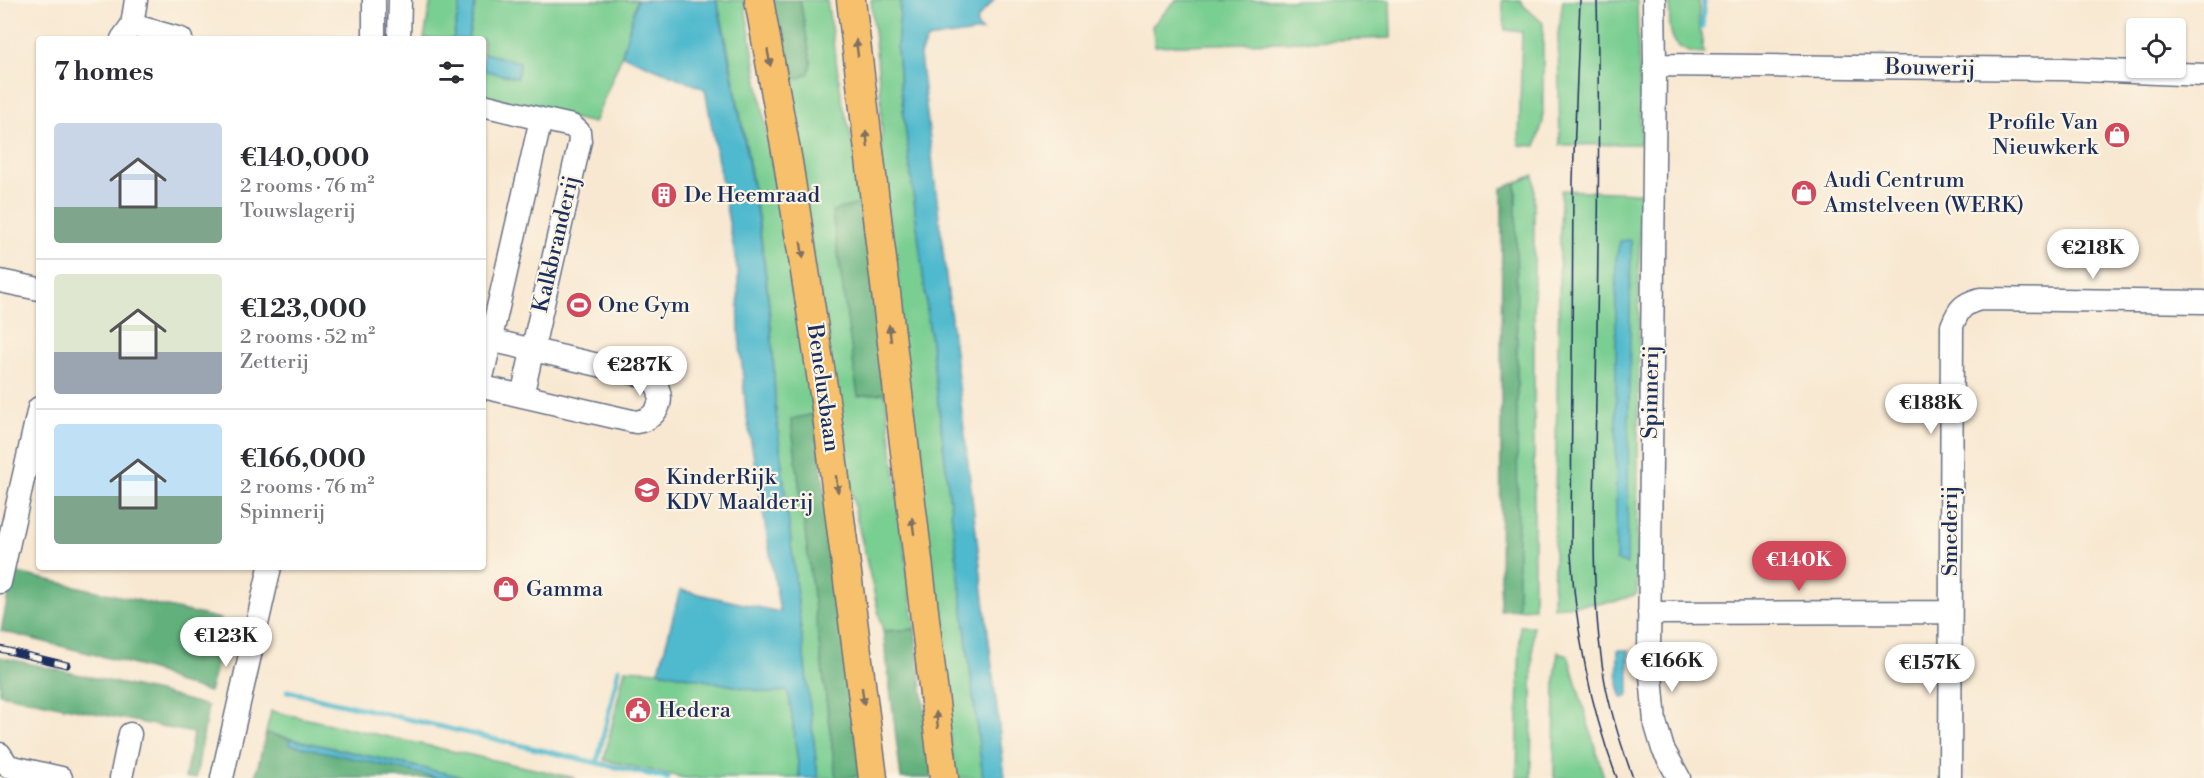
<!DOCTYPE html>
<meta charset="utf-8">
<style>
body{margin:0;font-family:"Libre Bodoni",serif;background:#f7f7f7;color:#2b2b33;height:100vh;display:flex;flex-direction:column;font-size:22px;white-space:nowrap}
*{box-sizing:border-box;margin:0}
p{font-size:20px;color:#7c7c81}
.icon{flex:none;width:33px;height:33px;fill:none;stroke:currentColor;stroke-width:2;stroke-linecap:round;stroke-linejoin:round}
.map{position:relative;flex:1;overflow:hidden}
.drawer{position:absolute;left:36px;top:36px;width:450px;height:534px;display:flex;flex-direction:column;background:#fff;border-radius:6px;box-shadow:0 2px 4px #0004}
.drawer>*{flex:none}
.fabs{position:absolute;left:2126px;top:18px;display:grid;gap:12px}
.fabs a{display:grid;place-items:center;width:60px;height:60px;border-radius:6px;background:#fff;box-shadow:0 2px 4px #0004;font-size:30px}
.price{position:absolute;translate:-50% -51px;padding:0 14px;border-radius:21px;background:#fff;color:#222;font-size:20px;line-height:39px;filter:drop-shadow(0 2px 3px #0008)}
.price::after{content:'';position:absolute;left:50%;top:36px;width:18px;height:14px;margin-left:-9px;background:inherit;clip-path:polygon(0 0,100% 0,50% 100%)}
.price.active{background:#d1495b;color:#fff}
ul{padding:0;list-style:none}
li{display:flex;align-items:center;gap:18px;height:150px;padding:0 18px}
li+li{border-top:2px solid #e1e1e2}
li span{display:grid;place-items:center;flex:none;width:168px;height:120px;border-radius:6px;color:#555}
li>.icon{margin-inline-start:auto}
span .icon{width:72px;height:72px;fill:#fffc;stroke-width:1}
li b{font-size:26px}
h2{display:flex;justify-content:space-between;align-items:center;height:72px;padding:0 18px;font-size:26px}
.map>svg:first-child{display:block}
.green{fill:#79ce91;stroke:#4a7e78;stroke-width:1.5}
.forest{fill:#62b17b;stroke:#3e706c;stroke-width:1.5}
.water{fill:#50b9cd;stroke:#367496;stroke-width:1.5}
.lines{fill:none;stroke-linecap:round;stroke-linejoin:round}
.stream{stroke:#50b9cd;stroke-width:5}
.minor-casing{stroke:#687086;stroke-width:25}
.major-casing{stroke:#687086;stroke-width:31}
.minor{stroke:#fff;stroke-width:22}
.major{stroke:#f7c06c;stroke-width:28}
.tram{stroke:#1b2f5e;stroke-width:1.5}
.rail-casing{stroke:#1b2f5e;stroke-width:7}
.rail{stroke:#fcf5e5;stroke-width:4.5;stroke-dasharray:14;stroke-linecap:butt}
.oneway{fill:#7e7064}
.labels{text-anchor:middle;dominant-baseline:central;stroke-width:4.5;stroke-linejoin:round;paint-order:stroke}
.street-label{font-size:22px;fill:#1b2f5e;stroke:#fcf5e5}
.poi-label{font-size:22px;fill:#1b2f5e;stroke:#fcf5e5;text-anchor:start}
</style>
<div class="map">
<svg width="2204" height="778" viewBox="0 0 2204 778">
<rect width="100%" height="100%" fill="#fcf5e5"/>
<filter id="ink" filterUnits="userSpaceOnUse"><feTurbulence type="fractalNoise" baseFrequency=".0167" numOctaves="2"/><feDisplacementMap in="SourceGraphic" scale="12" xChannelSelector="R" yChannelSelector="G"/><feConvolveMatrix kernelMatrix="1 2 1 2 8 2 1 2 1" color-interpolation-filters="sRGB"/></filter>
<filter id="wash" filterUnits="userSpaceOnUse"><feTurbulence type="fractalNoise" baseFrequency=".008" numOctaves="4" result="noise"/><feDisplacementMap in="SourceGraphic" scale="24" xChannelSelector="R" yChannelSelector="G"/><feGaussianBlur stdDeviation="1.35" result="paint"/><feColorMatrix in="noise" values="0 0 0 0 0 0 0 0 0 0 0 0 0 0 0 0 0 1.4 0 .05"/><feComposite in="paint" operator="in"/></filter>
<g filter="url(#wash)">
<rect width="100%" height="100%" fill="#f8e8d1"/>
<path class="green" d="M 431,0 L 461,0 L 453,39 L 424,39 Z
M 476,0 L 637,0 L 622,55 L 594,123 L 483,99 L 483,70 L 517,78 L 483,53 L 483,39 L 468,39 Z
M 716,0 L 744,0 L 815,414 L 791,419 L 836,778 L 818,778 L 775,404 C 773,303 758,202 738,103 C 731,69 727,33 716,0 Z
M 800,0 L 827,0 L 842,100 L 858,164 L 863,203 L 832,211 L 858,395 L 885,393 L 915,629 L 883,631 L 855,511 L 783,79 L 800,78 L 811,62 Z
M 871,0 L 901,0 L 897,48 L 900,83 L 983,778 L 955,778 L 882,187 L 881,100 Z
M 1176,0 L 1390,0 L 1391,38 L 1155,46 L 1152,26 Z
M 1502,0 L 1521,0 L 1523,5 L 1543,23 L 1543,121 L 1536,146 L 1519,145 L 1522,32 L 1505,30 Z
M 1563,0 L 1637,0 L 1641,144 L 1560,145 L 1558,34 Z
M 1670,0 L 1699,0 L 1699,23 L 1704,54 C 1667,53 1669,30 1670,0 Z
M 1534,175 L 1534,608 L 1518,609 L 1516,183 Z
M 1561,190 L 1640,193 L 1637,594 L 1614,602 L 1553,607 Z
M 1520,626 L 1533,626 L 1531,778 L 1517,778 Z
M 1558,652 L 1568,655 L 1604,778 L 1554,778 L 1555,679 Z
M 625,669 L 659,671 L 769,693 L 786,691 L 789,695 L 800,778 L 685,778 L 604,760 Z
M 271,711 L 575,778 L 467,778 L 266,733 Z"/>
<path class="forest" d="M 770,0 L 800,0 L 811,62 L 809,73 L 800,78 L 783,79 Z
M 1516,183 L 1518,609 L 1500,610 L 1502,188 Z
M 863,203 L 885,393 L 858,396 L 832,211 Z
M 815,414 L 861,777 L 836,778 L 791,419 Z
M 13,572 L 221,619 L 215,671 L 209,692 L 176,682 L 155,671 L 120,661 L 1,631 Z
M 915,629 L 933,778 L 901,778 L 883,631 Z
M 0,657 L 158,692 L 208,706 L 196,778 L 185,778 L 193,733 L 0,694 Z
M 266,733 L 290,739 L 289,744 L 440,778 L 255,778 Z"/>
<path class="water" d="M 461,0 L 476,0 L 468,39 L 453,39 Z
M 637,0 L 716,0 L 719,10 C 745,140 772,270 775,404 L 818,778 L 800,778 L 789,695 L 786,691 L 769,693 L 659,671 L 680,590 L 780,612 L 746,412 L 739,334 L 738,273 L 705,89 L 622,55 Z
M 901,0 L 994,0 L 978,18 L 977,26 L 982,31 L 927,39 L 920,55 L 1005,778 L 983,778 L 900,83 L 897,48 Z
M 483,53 L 520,62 L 517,78 L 483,70 Z
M 1631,240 L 1627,565 L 1616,560 L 1616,259 L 1620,241 Z
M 1618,650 L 1629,650 L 1629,692 L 1626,697 L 1623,698 C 1615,686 1618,664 1618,650 Z
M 290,739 L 467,778 L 440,778 L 289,744 Z"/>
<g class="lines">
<path class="stream" d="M 1702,27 L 1704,0
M 287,691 L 597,763 L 619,669
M 597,763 L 668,778"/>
</g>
</g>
<g filter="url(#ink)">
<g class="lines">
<defs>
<path id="minor" d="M 374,0 L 374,39
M 1654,0 L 1655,65 L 1649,652 L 1655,722 L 1663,749 L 1679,778
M 132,25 L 181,39
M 122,39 L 132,25 L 136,0
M 399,39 L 400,0
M 1655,65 L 2063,69 L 2204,75
M 483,105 L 541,119 L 483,373
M 0,281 L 39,289
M 483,387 L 636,422 C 662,419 669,389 646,376 L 490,340
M 522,396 L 580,141 L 579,132 L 572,126 L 541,119
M 0,582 L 39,408
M 1649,613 L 1950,612
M 0,754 L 8,766 L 61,778
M 121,778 L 130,734
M 222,778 L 270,567
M 1950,778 L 1952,326 C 1959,308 1963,304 1980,299 L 2204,302"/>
<path id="major" d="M 759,0 L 788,162 L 825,400 L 873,778
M 851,0 L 944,778"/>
</defs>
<use href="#minor" class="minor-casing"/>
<use href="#major" class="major-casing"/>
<use href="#minor" class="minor"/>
<use href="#major" class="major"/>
<path class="tram" d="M 1580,0 L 1573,180 L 1571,554 C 1576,631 1589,705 1617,778
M 1597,0 C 1600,132 1598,264 1596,396 C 1595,489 1589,585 1604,677 C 1610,712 1621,745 1633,778"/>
<defs>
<path id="rail" d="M 0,649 L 67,665"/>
</defs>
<use href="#rail" class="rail-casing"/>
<use href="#rail" class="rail"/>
</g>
<defs><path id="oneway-solid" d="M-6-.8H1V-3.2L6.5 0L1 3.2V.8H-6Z" transform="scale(1.5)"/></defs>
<g class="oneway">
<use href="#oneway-solid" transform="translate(857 48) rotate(-97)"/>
<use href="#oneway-solid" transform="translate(769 58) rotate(80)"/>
<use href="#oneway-solid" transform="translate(867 139) rotate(-96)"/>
<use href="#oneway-solid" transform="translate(802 250) rotate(81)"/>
<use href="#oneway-solid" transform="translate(890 333) rotate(-97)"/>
<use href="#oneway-solid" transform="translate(837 484) rotate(83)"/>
<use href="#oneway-solid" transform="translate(913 526) rotate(-97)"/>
<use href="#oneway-solid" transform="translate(863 696) rotate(83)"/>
<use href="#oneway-solid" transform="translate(937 720) rotate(-97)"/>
</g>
</g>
<defs>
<symbol id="shop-disc" viewBox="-11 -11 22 22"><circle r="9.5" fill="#d1495b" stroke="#fcf5e5"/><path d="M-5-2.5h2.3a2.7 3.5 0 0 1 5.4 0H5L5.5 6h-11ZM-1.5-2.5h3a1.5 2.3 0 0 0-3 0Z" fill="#fff"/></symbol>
<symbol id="building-disc" viewBox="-11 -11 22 22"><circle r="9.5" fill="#d1495b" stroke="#fcf5e5"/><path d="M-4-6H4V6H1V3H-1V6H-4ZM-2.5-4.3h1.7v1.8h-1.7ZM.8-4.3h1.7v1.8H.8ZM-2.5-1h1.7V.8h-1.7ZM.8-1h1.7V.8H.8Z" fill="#fff"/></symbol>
<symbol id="stadium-disc" viewBox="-11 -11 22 22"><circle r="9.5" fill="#d1495b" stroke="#fcf5e5"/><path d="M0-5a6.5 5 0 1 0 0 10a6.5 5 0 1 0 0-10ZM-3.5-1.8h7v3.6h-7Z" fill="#fff"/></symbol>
<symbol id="school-disc" viewBox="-11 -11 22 22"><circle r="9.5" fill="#d1495b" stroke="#fcf5e5"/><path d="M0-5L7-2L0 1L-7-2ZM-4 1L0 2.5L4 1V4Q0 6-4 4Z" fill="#fff"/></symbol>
<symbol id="civic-disc" viewBox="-11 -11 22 22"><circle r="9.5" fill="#d1495b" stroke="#fcf5e5"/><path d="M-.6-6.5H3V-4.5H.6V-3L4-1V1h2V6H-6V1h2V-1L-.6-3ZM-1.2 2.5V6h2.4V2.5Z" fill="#fff"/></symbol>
</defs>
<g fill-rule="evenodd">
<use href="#shop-disc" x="2102" y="120" width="30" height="30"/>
<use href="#shop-disc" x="1789" y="178" width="30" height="30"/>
<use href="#building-disc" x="649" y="180" width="30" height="30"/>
<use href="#stadium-disc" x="564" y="290" width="30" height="30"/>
<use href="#school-disc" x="632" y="475" width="30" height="30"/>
<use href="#shop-disc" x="491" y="574" width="30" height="30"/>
<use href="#civic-disc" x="623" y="695" width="30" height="30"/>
</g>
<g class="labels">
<g class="street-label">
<text transform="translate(1930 68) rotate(1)">Bouwerij</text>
<text transform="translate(556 244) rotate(-77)">Kalkbranderij</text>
<text transform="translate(823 388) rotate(82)">Beneluxbaan</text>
<text transform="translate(1651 392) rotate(-89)">Spinnerij</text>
<text transform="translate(1950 531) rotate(-90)">Smederij</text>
</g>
<g class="poi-label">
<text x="2098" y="122" text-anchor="end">Profile Van<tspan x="2098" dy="25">Nieuwkerk</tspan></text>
<text x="1824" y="180">Audi Centrum<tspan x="1824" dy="25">Amstelveen (WERK)</tspan></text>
<text x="684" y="195">De Heemraad</text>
<text x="598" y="305">One Gym</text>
<text x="666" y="477">KinderRijk<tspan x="666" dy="25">KDV Maalderij</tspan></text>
<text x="526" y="589">Gamma</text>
<text x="658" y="710">Hedera</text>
</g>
</g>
</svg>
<div class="fabs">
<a><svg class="icon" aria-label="locate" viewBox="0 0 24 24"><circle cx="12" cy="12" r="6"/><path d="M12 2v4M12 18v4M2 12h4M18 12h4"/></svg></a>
</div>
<b class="price" style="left:2093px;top:280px">€218K</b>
<b class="price" style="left:640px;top:397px">€287K</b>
<b class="price" style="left:1931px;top:435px">€188K</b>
<b class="price active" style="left:1799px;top:592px">€140K</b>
<b class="price" style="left:226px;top:668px">€123K</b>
<b class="price" style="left:1672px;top:693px">€166K</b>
<b class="price" style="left:1930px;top:695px">€157K</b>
<section class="drawer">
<h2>7 homes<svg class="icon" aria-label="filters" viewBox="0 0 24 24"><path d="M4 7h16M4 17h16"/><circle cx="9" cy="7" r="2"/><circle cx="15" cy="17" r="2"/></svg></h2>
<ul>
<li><span style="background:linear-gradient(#c9d6e8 70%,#7fa58c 0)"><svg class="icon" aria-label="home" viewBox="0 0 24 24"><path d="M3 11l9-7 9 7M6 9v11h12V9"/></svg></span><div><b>€140,000</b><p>2 rooms · 76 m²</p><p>Touwslagerij</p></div></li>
<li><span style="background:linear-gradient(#dfe7d0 65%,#9aa5b1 0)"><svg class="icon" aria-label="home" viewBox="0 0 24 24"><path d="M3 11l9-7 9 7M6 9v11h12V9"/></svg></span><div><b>€123,000</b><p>2 rooms · 52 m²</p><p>Zetterij</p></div></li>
<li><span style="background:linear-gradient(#bfe0f5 60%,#7fa58c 0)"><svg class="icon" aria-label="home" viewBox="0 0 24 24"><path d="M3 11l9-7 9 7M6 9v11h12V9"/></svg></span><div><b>€166,000</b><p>2 rooms · 76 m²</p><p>Spinnerij</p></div></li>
</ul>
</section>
</div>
